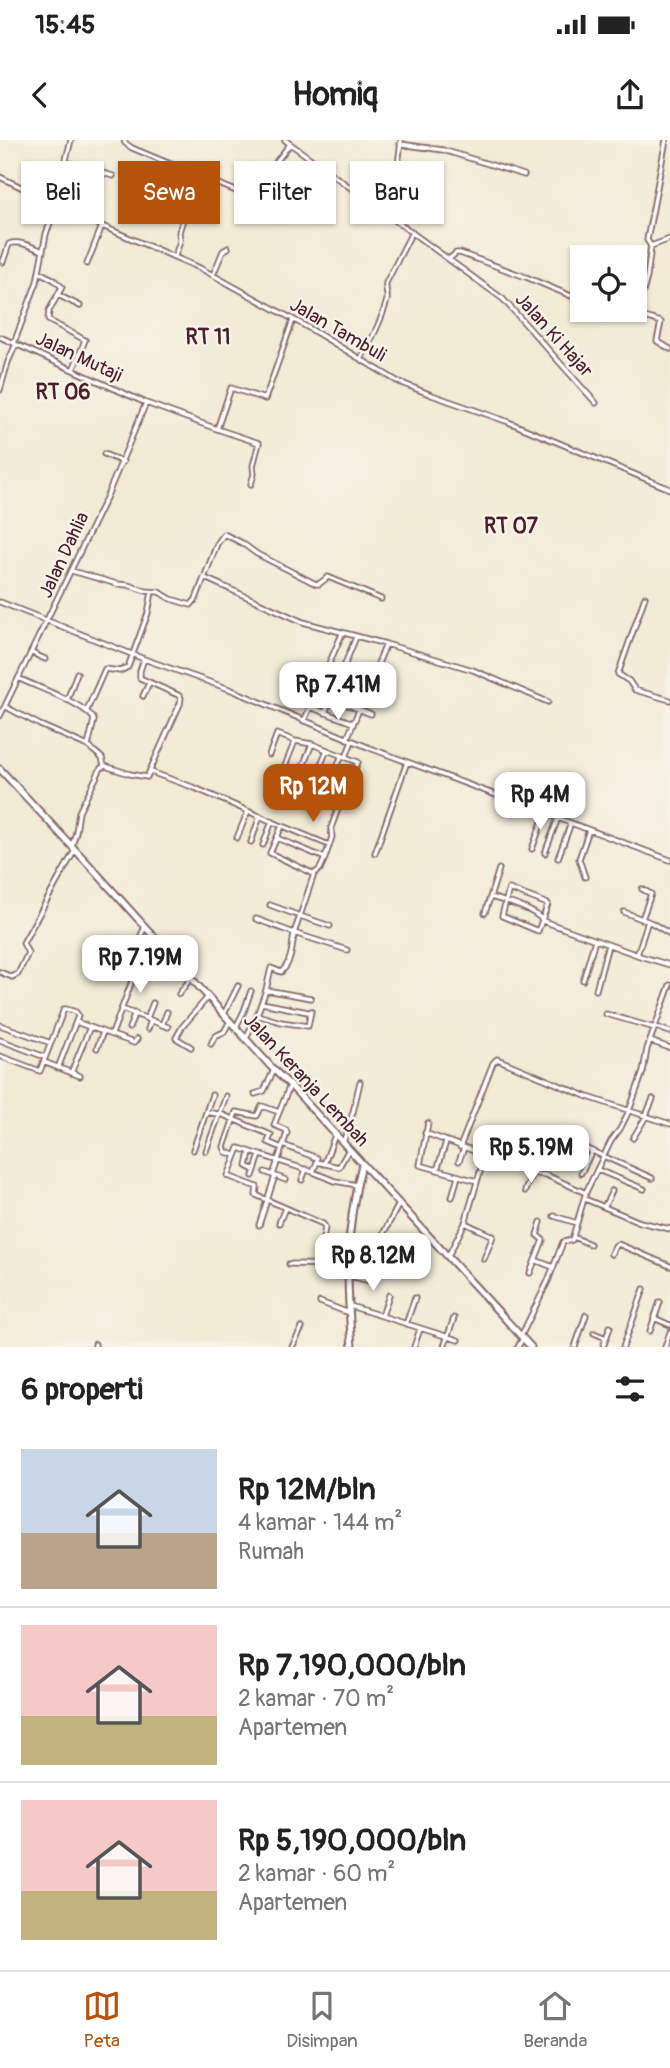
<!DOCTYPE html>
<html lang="id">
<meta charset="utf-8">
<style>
body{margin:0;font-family:Pangolin,sans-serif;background:#f2f2f2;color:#222;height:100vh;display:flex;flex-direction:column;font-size:26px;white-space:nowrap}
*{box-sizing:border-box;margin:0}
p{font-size:23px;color:#767676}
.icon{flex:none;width:38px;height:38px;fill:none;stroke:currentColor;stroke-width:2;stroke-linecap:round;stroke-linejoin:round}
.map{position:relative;height:1207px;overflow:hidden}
.details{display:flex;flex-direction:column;background:#fff;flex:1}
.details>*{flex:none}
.banner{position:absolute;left:21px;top:21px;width:628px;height:63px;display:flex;gap:14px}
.tools{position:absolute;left:570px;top:105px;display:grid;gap:14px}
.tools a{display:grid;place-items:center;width:77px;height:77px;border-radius:0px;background:#fff;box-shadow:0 2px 5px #0004;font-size:35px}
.price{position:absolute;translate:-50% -60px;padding:0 16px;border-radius:14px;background:#fff;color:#222;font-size:23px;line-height:46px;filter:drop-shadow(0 2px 4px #0008)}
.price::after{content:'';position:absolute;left:50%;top:42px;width:21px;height:16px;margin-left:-10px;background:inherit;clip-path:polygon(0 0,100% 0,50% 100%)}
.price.selected{background:#b45309;color:#fff}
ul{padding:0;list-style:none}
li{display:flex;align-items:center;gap:21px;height:175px;padding:0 21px}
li+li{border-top:2px solid #e0e0e0}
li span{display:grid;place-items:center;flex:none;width:196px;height:140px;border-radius:0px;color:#555}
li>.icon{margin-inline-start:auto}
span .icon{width:84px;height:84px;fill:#fffc;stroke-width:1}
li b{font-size:30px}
h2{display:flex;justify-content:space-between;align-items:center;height:84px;padding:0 21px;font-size:30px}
.pill{padding:0 24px;border-radius:0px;background:#fff;box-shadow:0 2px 5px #0004;font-size:24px;line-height:63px}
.pill.selected{background:#b45309;color:#fff}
.status{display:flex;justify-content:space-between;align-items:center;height:49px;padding:0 35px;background:#fff;direction:ltr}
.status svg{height:19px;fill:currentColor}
header{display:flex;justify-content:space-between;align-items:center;height:91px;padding:0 21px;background:#fff;font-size:32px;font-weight:800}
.tabs{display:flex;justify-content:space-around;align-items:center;height:98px;border-top:2px solid #e0e0e0;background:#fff;font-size:19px;color:#767676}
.tabs a{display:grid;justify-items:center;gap:4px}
.tabs .selected{color:#b45309}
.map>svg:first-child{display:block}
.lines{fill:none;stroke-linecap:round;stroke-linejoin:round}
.minor-casing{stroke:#856666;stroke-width:7}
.major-casing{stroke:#856666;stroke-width:9}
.minor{stroke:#fff;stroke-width:3.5}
.major{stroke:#fff;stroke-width:5}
.labels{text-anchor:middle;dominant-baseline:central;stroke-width:5;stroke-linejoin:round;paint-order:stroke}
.street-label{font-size:19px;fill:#4a1f2b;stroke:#f7f3e8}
.neighbourhood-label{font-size:21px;font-weight:bold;fill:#4a1f2b;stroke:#f7f3e8}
</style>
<div class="status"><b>15:45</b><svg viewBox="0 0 49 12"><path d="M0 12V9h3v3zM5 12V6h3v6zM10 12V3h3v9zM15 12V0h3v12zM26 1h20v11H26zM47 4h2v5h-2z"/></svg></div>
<header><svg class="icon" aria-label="back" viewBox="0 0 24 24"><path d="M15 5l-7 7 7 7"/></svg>Homiq<svg class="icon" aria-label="share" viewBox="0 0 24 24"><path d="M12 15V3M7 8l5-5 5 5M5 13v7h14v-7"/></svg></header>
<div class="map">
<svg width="670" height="1207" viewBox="0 0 670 1207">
<rect width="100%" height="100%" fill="#f7f3e8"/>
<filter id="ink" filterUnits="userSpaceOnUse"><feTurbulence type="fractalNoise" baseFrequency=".0143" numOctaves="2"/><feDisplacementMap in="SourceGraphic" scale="14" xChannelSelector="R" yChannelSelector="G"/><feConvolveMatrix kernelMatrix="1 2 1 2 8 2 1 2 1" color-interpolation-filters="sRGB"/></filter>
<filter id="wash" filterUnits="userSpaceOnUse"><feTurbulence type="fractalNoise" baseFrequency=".00686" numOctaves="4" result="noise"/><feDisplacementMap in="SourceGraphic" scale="28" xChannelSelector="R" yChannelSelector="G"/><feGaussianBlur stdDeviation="1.57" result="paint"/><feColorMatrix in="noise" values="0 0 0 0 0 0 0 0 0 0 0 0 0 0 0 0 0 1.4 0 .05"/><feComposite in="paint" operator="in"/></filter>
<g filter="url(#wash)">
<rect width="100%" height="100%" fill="#f2ead4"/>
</g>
<g filter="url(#ink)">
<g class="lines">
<defs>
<path id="minor" d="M 124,0 L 125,3 L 132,8 L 260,61 L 276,22 L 290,4
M 285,0 L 503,159 L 596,263
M 400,4 L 443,10 L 524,35
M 66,22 L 113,36
M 0,37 L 102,86 L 200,128 L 307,187 L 397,241 L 429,254 L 506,281 L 670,349
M 55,63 L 71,0
M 392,78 L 401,0
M 651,106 L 670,99
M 175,116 L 180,101 L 179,92 L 197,35
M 449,119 L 456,113 L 460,113 L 526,137 L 583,161
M 3,122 L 9,104 C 20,100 32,107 43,111
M 87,124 L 102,86
M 39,132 L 53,139 L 62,147 L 49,171 L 48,180 L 85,200 L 73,230
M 213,135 L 223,111 L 228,108
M 58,155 L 80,166
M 622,170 L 661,182 L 657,201 L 670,209
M 637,174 L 647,137 L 651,106 L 647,100 L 666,0
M 0,197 L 146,263 L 217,289 L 231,248 L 265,259 L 293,180
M 14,203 L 37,142 L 46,94 L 57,64
M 361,219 C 371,201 382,180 387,160 C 388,154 385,150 386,143 L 412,92
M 0,250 L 8,222 L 16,204
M 217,289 L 259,303 L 253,326 L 254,334 L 251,344
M 104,314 L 123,322
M 72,431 L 117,444 L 128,445 L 146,451 L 159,452 L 171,459 L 191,465 L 196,459 L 217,404 L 224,394 L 242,403 L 257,414 L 316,444 L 319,444 L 328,437 L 381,459
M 205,438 L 303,482 L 386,504 L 473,530 L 548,562
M 645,457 L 618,534 L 629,541 L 635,550 L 670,560
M 0,462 L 144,519 L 232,550 L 370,608 L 670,720
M 32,513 L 45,519
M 350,534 L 370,542
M 20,539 C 37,547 88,565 94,580 L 88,606 L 102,618 L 104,626
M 345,548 L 378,561
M 143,556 L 149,543
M 67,560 L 77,533
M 338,561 L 371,574
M 6,567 L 40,585 L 88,606
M 310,567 L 353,583
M 87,570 L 105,529 L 120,531 L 128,527 L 148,473 L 152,452
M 325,573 L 356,497
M 0,576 L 107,356 L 146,263
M 304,581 L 342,494
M 347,599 L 386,504
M 269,615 L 277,594 L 295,601 L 312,604 L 358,622 L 339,666 L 294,648 L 312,604
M 346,617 L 352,601
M 151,632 L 195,648 L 282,686 L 270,713 L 314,734
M 279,641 L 295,601
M 309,653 L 327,610
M 323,660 L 342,615
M 283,686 L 329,705
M 237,698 L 248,671
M 277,698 L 325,718
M 251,702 L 260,676
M 263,705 L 272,681
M 72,706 L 76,692 L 79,672 L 101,628 L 105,626 L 130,634 L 147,637 L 180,564 L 181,558 L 178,555 L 140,538 L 140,531 L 144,519
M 532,709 L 545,674
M 375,713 L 407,622
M 545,713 L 558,678
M 558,718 L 571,683
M 585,737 L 579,719 L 589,690
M 509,749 L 548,764 L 538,791 L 502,776 Z
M 642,749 L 651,754 L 642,779
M 490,757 C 504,761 535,769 543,781 L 643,817 L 670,825
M 270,765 L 300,776 L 294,793 L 347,810
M 624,772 L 652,783 L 670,794
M 485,773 L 499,729
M 256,779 L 294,793 C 292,807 292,823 281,832 L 271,828 L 266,850
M 330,786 L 300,776 L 314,734 L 320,729 L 325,718 L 332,697 L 331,688 L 339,666
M 637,815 L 648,781
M 0,832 L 12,837 L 18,834 L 28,813 L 23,803 L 75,710
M 583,840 L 595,800
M 596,850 L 608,805
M 179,854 L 191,838
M 262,863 L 308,872
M 122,869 L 168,887
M 224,874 L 238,846
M 606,874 L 655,888
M 257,875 L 281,882 L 308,886 L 311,871
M 147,878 L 153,863
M 76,882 L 134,903 L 137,899
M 0,885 L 51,903
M 162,885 L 167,872
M 236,887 L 244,871 L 251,851
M 656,887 L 670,892
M 129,888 L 135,873
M 148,889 L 151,880
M 112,894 L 135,833 L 134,828 L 128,824 L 128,822 L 145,787
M 246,898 L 257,875 L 266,850 L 311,858
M 0,900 L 45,917
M 650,901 L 670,908
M 211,904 L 215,896 L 224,892 L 230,881
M 191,907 L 176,898 L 182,887 L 208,857
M 97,908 L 103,892
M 0,916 L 40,931 L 64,869 L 66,869 L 76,872 L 78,876 L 58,928
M 44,922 L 80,936
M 71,933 L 90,887
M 255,954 L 264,951 L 274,930
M 206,972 L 223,975 L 271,995 L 268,1002 L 282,1008
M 428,983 L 420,1025 L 477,1041
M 425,993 L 537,1034 L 546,1035 L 586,1053
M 563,998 L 652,1038
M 633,998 L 644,980 L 653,959
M 343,1003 L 353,972 L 360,942
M 283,1005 L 317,1018 L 317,1022 L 313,1032 L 239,1008 L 228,1036 L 257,1047 L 256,1055 L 323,1084 L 325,1087 L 321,1112 L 327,1116 L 347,1120
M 460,1007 L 493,923 L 497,919 L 588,957 L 670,984
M 193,1010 L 212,955
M 206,1011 L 226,956
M 250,1012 L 247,1026 L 255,1030
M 235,1015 L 226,1012 L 224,1007 L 236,972 L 257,976 L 262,966 L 279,972
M 459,1021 L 464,1008
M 317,1022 L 339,1027 L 349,1009
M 324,1024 L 335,995
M 437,1030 L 446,1002
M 526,1030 L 534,1010 L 544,1012
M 598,1030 L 644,1049
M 265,1032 L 286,1040
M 313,1032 L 335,1041 L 357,1045
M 581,1033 L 592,1011
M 273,1035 L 287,993 L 286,990 L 274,985 L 290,945
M 253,1036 L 260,1015
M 302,1040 L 306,1029
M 525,1051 L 532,1032
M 452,1057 L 458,1036
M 585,1059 L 640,1082 L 670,1089
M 399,1064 L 382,1096 L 399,1109 L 410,1113
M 604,1067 L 612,1051
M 554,1076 L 577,1083
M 279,1083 L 285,1068
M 465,1083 L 493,1096 L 484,1119
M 259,1085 L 275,1036
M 573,1097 L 590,1104
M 611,1114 L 615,1106 L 618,1104 L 670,1126
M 448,1116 L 465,1083 L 485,1015
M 535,1120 L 553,1127
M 289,1124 L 347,1125
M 530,1133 L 543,1100 L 537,1095 L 541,1082
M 349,1136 L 371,1141 L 377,1127
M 320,1162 L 349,1173
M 350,1166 L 458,1200
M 382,1176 L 389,1155
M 654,1178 L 670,1185
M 406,1184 L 415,1158
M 650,1191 L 660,1162
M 594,1193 L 606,1198
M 521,1196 L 548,1141 L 563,1102 L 572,1100 L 586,1052 L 611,1001 L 620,989 L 629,971 L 643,932 L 647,909 L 670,845
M 95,1207 L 95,1204
M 292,1207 L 302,1188
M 414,1207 L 420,1189
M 444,1207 L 454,1178
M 518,1207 L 523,1198
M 575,1207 L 586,1175
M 603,1207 L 610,1187
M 623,1207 L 644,1149
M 665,1207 L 670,1192"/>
<path id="major" d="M 0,629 L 93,729 L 274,930 L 290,945 L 531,1207
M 352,1207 C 346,1140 345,1091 362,1024"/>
</defs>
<use href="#minor" class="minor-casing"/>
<use href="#major" class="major-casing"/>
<use href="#minor" class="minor"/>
<use href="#major" class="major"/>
</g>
</g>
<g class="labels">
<g class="street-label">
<text transform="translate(338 190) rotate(30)">Jalan Tambuli</text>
<text transform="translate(554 195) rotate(48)">Jalan Ki Hajar</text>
<text transform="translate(79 217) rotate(25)">Jalan Mutaji</text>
<text transform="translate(64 415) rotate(-65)">Jalan Dahlia</text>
<text transform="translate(306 940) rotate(47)">Jalan Keranja Lembah</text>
</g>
<g class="neighbourhood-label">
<text x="208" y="197">RT 11</text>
<text x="63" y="252">RT 06</text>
<text x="511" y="386">RT 07</text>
</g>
</g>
</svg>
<div class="tools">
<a><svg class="icon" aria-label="locate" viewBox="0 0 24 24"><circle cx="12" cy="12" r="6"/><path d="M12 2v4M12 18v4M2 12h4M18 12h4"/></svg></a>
</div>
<b class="price" style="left:338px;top:582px">Rp 7.41M</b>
<b class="price selected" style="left:313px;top:684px">Rp 12M</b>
<b class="price" style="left:540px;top:692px">Rp 4M</b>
<b class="price" style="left:140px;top:855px">Rp 7.19M</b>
<b class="price" style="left:531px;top:1045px">Rp 5.19M</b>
<b class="price" style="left:373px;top:1153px">Rp 8.12M</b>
<div class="banner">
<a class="pill">Beli</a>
<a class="pill selected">Sewa</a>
<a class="pill">Filter</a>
<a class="pill">Baru</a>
</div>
</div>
<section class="details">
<h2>6 properti<svg class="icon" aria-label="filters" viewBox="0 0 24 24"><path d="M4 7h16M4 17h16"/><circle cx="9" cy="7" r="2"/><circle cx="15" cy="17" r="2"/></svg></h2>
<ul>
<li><span style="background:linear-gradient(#c9d6e8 60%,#b9a48a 0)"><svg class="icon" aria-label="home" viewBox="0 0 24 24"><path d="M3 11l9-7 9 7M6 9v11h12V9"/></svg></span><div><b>Rp 12M/bln</b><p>4 kamar · 144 m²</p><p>Rumah</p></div></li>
<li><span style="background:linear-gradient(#f6c9c9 65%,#c2b280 0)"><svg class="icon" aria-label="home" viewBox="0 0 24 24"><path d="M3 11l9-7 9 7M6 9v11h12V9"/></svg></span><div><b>Rp 7,190,000/bln</b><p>2 kamar · 70 m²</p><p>Apartemen</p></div></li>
<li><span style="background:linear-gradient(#f6c9c9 65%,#c2b280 0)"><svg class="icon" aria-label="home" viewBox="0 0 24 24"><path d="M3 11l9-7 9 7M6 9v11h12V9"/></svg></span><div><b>Rp 5,190,000/bln</b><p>2 kamar · 60 m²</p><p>Apartemen</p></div></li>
</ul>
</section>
<nav class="tabs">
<a class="selected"><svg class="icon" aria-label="map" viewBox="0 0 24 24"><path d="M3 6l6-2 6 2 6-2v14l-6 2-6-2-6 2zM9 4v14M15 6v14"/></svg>Peta</a>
<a><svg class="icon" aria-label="saved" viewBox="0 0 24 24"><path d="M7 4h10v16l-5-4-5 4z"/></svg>Disimpan</a>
<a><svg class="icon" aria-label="home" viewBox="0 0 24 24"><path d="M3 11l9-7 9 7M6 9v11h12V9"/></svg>Beranda</a>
</nav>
